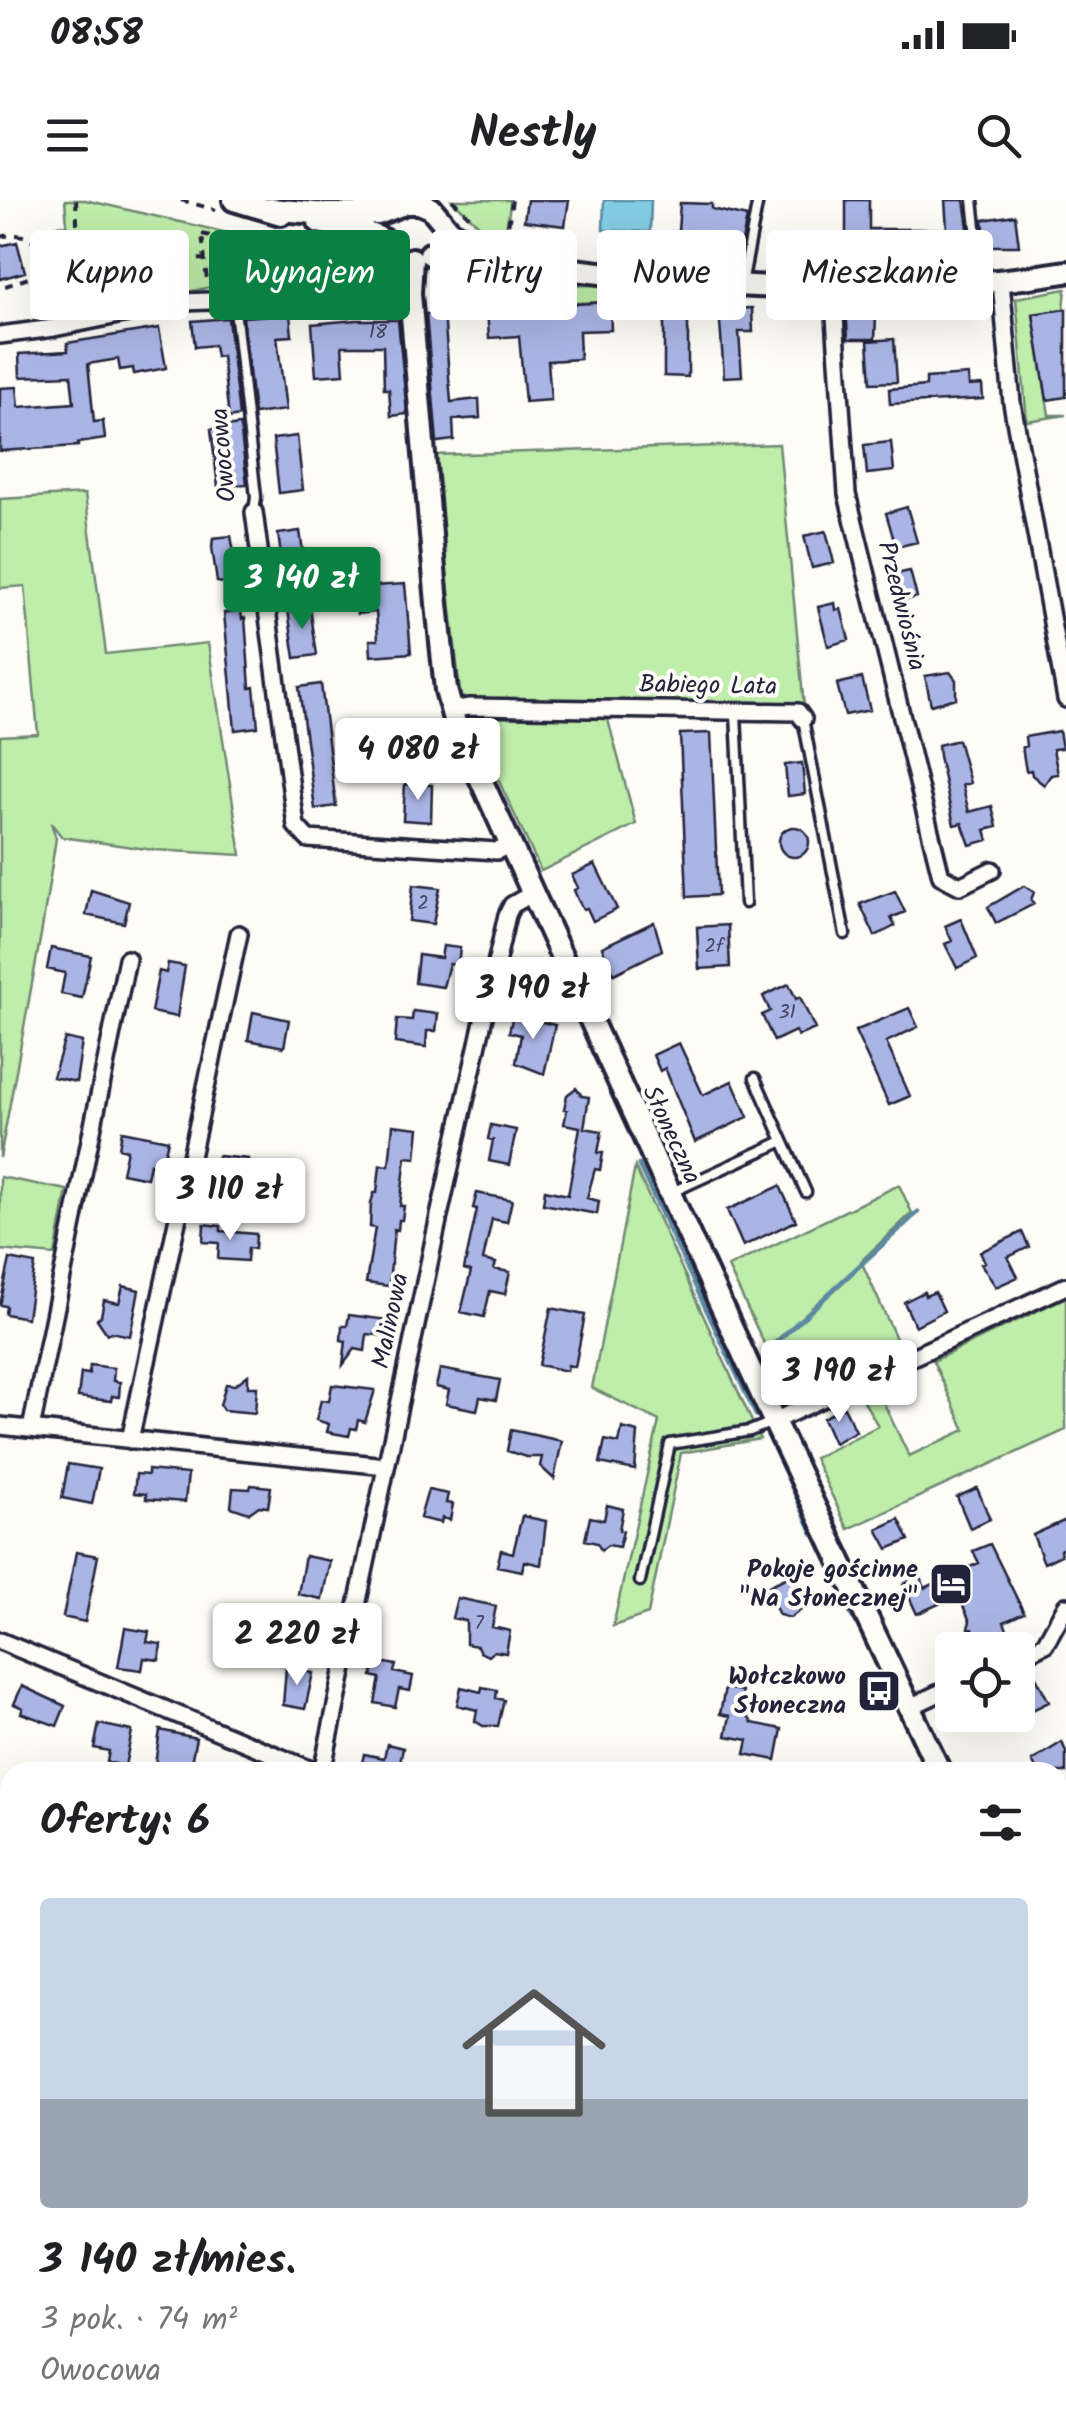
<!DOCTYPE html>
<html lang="pl">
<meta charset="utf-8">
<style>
body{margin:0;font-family:Kalam,sans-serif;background:#f6f6f6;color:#202124;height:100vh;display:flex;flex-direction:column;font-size:38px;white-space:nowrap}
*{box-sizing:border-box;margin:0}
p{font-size:32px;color:#757577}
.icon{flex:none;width:55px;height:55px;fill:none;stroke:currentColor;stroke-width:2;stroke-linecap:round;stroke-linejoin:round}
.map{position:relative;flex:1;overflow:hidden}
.sheet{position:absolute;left:0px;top:1562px;width:1068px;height:672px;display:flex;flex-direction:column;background:#fff;border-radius:30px 30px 0 0;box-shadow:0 10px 40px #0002}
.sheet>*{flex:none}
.guide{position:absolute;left:30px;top:30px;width:1008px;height:90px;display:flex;gap:20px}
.tools{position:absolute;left:935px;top:1432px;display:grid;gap:20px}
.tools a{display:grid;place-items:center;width:100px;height:100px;border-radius:10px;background:#fff;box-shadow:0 10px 40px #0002;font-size:50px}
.price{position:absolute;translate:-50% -85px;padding:0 22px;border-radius:10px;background:#fff;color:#222;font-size:32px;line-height:65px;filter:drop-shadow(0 2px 5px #0008)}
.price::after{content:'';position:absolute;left:50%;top:60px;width:30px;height:22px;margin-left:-15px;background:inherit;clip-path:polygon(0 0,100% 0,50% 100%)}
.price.active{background:#0b8043;color:#fff}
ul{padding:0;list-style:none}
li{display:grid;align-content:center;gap:20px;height:530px;padding:0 40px}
li span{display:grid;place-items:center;height:310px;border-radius:10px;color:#555}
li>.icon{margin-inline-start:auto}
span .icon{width:180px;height:180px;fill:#fffc;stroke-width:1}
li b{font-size:42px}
h2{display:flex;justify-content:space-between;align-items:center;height:120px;padding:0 40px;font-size:42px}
.tag{padding:0 35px;border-radius:10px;background:#fff;box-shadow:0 10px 40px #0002;font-size:35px;line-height:90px}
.tag.active{background:#0b8043;color:#fff}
.status{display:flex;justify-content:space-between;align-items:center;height:70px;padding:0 50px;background:#fff;direction:ltr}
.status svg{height:28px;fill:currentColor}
header{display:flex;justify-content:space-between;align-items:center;height:130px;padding:0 40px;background:#fff;font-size:45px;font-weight:600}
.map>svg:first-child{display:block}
.green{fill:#bfedaa;stroke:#708872;stroke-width:2.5}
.water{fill:#83cde4;stroke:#5c89a0;stroke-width:2.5}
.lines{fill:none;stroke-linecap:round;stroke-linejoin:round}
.stream{stroke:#5c89a0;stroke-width:5}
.building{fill:#abb5e5;stroke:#22223b;stroke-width:2.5}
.lane-casing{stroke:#22223b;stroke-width:15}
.street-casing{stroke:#22223b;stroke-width:22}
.secondary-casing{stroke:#22223b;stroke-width:28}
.path{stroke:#22223b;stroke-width:4;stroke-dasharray:8 8;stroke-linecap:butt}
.lane{stroke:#fdfcf7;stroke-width:8}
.street{stroke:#fdfcf7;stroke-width:15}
.secondary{stroke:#fdfcf7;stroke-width:20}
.labels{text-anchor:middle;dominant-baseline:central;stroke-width:8;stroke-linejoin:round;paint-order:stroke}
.number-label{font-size:20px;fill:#444766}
.street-label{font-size:25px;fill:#22223b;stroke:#fdfcf7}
.poi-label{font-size:25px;font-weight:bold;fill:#22223b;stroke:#fdfcf7;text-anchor:end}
</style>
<div class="status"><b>08:58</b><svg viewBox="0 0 49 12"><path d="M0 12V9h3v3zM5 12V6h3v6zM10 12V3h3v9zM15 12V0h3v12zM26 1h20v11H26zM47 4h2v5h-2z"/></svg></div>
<header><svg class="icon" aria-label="menu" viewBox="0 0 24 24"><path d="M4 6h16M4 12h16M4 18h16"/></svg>Nestly<svg class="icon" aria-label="search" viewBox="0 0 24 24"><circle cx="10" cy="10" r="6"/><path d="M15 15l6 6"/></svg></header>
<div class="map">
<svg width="1066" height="2234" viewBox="0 0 1066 2234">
<rect width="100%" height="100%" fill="#fdfcf7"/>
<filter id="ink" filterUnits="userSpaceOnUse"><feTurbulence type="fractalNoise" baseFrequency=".01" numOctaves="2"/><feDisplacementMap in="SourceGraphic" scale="20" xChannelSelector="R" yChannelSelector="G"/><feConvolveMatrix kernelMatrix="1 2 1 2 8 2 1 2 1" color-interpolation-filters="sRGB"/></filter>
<g filter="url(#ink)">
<path class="green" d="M 65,0 L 85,0 L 384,69 L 210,87 L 61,121 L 54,26 L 67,25 Z
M 452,0 L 511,0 L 504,39 L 485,31 Z
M 592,85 L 696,98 L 480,107 L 479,88 Z
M 1066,89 L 1064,109 L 1033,114 L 1049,215 L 1066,215 L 1027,221 L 1016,98 Z
M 779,244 L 804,507 L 603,501 L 636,624 L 541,671 L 461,500 L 434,255 Z
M 85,294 L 106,454 L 208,443 L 241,655 L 154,650 L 62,637 L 51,623 L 56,638 L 42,729 L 0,958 L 0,536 L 38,534 L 25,386 L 0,388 L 0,299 Z
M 635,967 L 760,1239 L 681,1253 L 648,1414 L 613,1426 L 659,1221 L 592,1188 Z
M 0,977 L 67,990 L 55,1055 L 0,1050 Z
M 899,985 L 912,1013 L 861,1061 L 903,1154 L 793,1205 L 728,1067 Z
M 1066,1097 L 1066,1230 L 848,1329 L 814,1258 L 878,1226 L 861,1196 L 876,1187 L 909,1256 L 965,1230 L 933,1161 Z
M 202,2225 L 397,2225 L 396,2234 L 200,2234 Z
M 581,2225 L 776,2225 L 774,2234 L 579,2234 Z"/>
<path class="water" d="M 604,0 L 651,0 L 650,32 L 603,30 Z"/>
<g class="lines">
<path class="stream" d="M 639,965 L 756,1215
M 773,1145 L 918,1012 L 914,1016
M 772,1243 L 813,1333
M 848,1408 L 853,1418"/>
</g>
<path class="building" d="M 527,0 L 569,0 L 565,26 L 524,21 Z
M 846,0 L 869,0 L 869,29 L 947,29 L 945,0 L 964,0 L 971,48 L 968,48 L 968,67 L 838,66 L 838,59 L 831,59 L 832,38 L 846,37 Z
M 680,3 L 712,4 L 712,9 L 747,17 L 740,52 L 705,46 L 704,62 L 676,60 Z
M 1015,15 L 1019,46 L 986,46 L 983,20 Z
M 17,42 L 25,72 L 0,79 L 0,46 Z
M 688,100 L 688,177 L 664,176 L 664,100 Z
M 610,102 L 611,130 L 579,131 L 580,159 L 548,161 L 551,200 L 525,202 L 519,136 L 489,138 L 487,109 Z
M 846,106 L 863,107 L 863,116 L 876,116 L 875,139 L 848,139 Z
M 752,108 L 753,132 L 739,132 L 742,176 L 724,177 L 719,109 Z
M 1066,109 L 1066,197 L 1047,200 L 1033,114 Z
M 444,113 L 451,202 L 479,199 L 480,218 L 453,220 L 454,240 L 437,242 L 426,114 Z
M 290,114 L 292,136 L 277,137 L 286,210 L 254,214 L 243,117 Z
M 228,118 L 239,216 L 229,218 L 222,156 L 216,157 L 214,145 L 195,147 L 192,121 Z
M 356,120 L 398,120 L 407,214 L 391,216 L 389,189 L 384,189 L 383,146 L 342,146 L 344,174 L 316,176 L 312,124 Z
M 159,128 L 166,168 L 134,174 L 133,168 L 120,170 L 118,159 L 88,164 L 94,222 L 103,221 L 105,239 L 78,243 L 78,246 L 0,251 L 0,188 L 17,187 L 19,207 L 74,203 L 71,175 L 20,177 L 19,154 L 68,151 L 67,143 Z
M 894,139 L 897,182 L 871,183 L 868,141 Z
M 968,175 L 969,186 L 982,185 L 983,199 L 890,204 L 889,189 L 926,186 L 926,178 Z
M 240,225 L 247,284 L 218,287 L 211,229 Z
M 297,236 L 303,290 L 279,293 L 273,239 Z
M 891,242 L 894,271 L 867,274 L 864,245 Z
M 907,307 L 917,342 L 896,347 L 886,313 Z
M 300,331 L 307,379 L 285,382 L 278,334 Z
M 826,331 L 834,363 L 812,368 L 804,336 Z
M 231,336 L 239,379 L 229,384 L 217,382 L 212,347 L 213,338 Z
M 910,371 L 917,397 L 897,402 L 891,375 Z
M 405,384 L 411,453 L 371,456 L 370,440 L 378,440 L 376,412 L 357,414 L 355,395 L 374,393 L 373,386 Z
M 835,403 L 836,410 L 841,409 L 849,440 L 828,446 L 818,407 Z
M 310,407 L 317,455 L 295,458 L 288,410 Z
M 241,410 L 242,419 L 245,418 L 250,488 L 254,487 L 258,527 L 235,530 L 224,413 Z
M 950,472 L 956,480 L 956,498 L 931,505 L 925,476 Z
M 862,478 L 870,510 L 845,515 L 837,484 Z
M 321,484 L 336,606 L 315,609 L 299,487 Z
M 1059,531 L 1062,548 L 1053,549 L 1058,574 L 1051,575 L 1044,585 L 1032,575 L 1031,570 L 1026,571 L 1022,547 L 1026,546 L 1025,537 Z
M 711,533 L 718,695 L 687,697 L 680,534 Z
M 958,540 L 970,583 L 962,585 L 969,612 L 992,606 L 997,627 L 985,630 L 988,640 L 970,645 L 962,623 L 954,625 L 939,556 L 938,545 Z
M 802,563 L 805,594 L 788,596 L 785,565 Z
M 405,584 L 432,585 L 431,622 L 403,620 Z
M779 642a15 15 0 1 1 30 0a15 15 0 1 1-30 0Z
M 595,664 L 617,709 L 593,721 L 587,708 L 583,709 L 578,700 L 574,690 L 578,688 L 572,675 Z
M 413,685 L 440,688 L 433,724 L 409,721 Z
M 1024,686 L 1034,692 L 1031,700 L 1034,704 L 996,723 L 988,707 Z
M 91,690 L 129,702 L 124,723 L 86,715 Z
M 895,691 L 905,712 L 891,718 L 895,726 L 875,736 L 860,704 Z
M 961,719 L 977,758 L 957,768 L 945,744 L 952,741 L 945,726 Z
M 654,722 L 662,750 L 614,774 L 602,747 Z
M 728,725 L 730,767 L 699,769 L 697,727 Z
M 443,746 L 460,748 L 458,765 L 449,764 L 443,787 L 415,783 L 418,755 L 441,758 Z
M 51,748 L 91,756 L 82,798 L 61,794 L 65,773 L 47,769 Z
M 168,763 L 185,766 L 177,817 L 151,812 L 159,771 L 166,773 Z
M 789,784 L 796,799 L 800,797 L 815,829 L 798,836 L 795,831 L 774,841 L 762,815 L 770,811 L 763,796 Z
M 909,808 L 918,827 L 886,842 L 910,896 L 889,905 L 855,831 Z
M 413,811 L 438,814 L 436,831 L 427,831 L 426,847 L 395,843 L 397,819 L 412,820 Z
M 253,812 L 289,820 L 284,847 L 248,840 Z
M 513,815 L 555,825 L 544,874 L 516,863 L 521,835 L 509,832 Z
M 65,838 L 82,842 L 76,882 L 53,877 Z
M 679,843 L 703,895 L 732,881 L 748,917 L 695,942 L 665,868 L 660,871 L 653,855 Z
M 576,888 L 582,896 L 589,897 L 584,928 L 602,931 L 598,953 L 603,953 L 600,970 L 595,969 L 587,998 L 599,1001 L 597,1014 L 543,1004 L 545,990 L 568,995 L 580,927 L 564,924 L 567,910 L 564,909 L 567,895 Z
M 393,925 L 419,928 L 416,958 L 406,957 L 400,1006 L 404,1006 L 402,1020 L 399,1020 L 398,1030 L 394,1029 L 389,1086 L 366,1083 L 375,1028 L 370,1027 L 371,1003 L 374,993 L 377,993 L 380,965 L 389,966 Z
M 491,925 L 516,930 L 509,965 L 489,961 L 493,940 L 488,939 Z
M 122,931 L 168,940 L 162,966 L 150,964 L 147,978 L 122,973 L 127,950 L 119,948 Z
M 218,956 L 248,959 L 248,963 L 256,963 L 254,1002 L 231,1001 L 232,974 L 217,973 Z
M 780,986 L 796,1021 L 743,1046 L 727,1010 Z
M 477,993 L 512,1000 L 507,1022 L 492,1019 L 483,1060 L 496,1063 L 494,1069 L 510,1072 L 505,1094 L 490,1091 L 484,1117 L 461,1112 L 471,1071 L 464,1069 L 477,1009 L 473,1008 Z
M 204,1024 L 221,1026 L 221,1031 L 256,1034 L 255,1049 L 248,1048 L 247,1061 L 218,1059 L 219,1043 L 203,1042 Z
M 1022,1032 L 1029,1047 L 1008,1057 L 1018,1077 L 996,1087 L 981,1064 L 985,1062 L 980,1052 Z
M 10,1059 L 35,1064 L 27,1118 L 5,1114 L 6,1106 L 0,1105 Z
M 123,1086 L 139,1090 L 130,1136 L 111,1132 L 107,1134 L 97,1119 L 101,1116 L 104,1100 L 119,1103 Z
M 924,1092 L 925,1096 L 935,1092 L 944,1111 L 915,1126 L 904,1102 Z
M 551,1108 L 585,1115 L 575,1167 L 568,1165 L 567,1171 L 539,1165 Z
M 349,1115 L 388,1120 L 386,1136 L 367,1134 L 365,1151 L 355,1149 L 343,1165 L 346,1141 L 341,1140 L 342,1126 L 347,1126 Z
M 90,1165 L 114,1168 L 113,1181 L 120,1182 L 119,1197 L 112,1196 L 111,1201 L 78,1197 L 81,1173 L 89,1174 Z
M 440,1169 L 500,1180 L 496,1200 L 480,1197 L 477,1210 L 446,1204 L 449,1190 L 436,1187 Z
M 248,1175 L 248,1187 L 257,1187 L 255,1213 L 223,1210 L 220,1205 L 226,1184 L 235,1185 Z
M 332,1185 L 375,1190 L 365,1222 L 358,1220 L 356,1229 L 351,1228 L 349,1236 L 327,1232 L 329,1224 L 316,1220 L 321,1200 L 329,1201 Z
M 844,1207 L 856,1231 L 834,1243 L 823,1218 Z
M 622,1228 L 638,1232 L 635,1270 L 600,1263 L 605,1240 L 619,1243 Z
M 511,1230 L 562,1241 L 554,1279 L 540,1266 L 542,1257 L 526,1257 L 507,1251 Z
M 68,1264 L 99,1269 L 92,1304 L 62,1298 Z
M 148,1270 L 188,1274 L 185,1302 L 146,1299 L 146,1294 L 134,1293 L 136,1274 L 148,1275 Z
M 251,1285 L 271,1287 L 268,1307 L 259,1306 L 249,1313 L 231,1307 L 233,1288 L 250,1289 Z
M 977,1288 L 990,1319 L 970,1328 L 957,1297 Z
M 428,1290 L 448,1294 L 446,1303 L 453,1304 L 450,1320 L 442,1318 L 441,1323 L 420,1318 Z
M 607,1305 L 623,1309 L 619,1330 L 623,1331 L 619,1347 L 608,1345 L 601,1350 L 597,1343 L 585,1340 L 590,1317 L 604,1320 Z
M 522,1316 L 546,1321 L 541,1365 L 524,1361 L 522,1371 L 497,1366 L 501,1350 L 513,1353 Z
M 899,1319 L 909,1340 L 888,1349 L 877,1329 Z
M 1066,1320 L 1066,1347 L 1060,1350 L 1061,1355 L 1044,1363 L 1033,1335 Z
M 990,1344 L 1024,1413 L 1004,1422 L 1008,1432 L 981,1444 L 973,1429 L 968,1428 L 970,1421 L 958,1395 L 917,1414 L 903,1384 L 920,1376 L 925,1388 L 979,1363 L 973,1351 Z
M 76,1352 L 98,1356 L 85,1422 L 63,1417 Z
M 305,1356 L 330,1361 L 322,1399 L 298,1394 Z
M 794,1374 L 808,1405 L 790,1418 L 779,1415 L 766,1387 Z
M 457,1398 L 496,1406 L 492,1427 L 510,1431 L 506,1453 L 494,1451 L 488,1456 L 480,1452 L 477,1446 L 466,1444 L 466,1421 L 452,1418 Z
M 125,1428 L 149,1432 L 147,1442 L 161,1444 L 159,1460 L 144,1458 L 142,1470 L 118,1467 Z
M 375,1461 L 396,1465 L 394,1472 L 413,1476 L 410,1491 L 399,1489 L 395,1507 L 375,1503 L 380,1478 L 372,1476 Z
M 286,1468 L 313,1473 L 305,1509 L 283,1505 Z
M 1018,1475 L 1028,1481 L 1036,1477 L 1049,1502 L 1018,1517 Z
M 22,1486 L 65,1506 L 57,1526 L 21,1513 L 23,1508 L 14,1504 Z
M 461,1487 L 481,1492 L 482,1487 L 497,1490 L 496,1498 L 504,1500 L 498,1526 L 483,1526 L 475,1521 L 477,1510 L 457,1505 Z
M 725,1488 L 742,1491 L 738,1514 L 747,1515 L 752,1523 L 782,1529 L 776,1560 L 745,1554 L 748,1540 L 726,1536 L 730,1516 L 720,1514 Z
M 99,1524 L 132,1531 L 125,1566 L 107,1562 L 109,1551 L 94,1548 Z
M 160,1530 L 196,1538 L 189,1572 L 154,1572 Z
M 1062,1542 L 1066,1552 L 1066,1572 L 1038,1572 L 1032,1561 Z
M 387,1544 L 403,1548 L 398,1572 L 360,1572 L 364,1554 L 384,1558 Z"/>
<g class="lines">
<defs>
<path id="lane" d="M 973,0 L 982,80
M 742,84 L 758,0
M 234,100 L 256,297 L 254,312
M 474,110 L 474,57
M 736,513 L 745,703
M 803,519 L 845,734
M 755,878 L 806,992
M 670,993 L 783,941
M 640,1381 L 670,1244 L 750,1231 L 770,1223"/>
<path id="street" d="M 1001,82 L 1012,203 L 1066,499
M 833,87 L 847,294 L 941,676 L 960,686 L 992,670
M 0,135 L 54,128 L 183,102 L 410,93
M 254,312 L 296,626 L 308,639 L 497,651 L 510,644
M 452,510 L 468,507 L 798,512 L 803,519
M 774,1221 L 1066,1086
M 0,1226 L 386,1266
M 31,1229 L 127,759
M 130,1240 L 239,734
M 0,1441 L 316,1572
M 1018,1457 L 1045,1444 L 1066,1406
M 910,1507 L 952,1487
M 322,1572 L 439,1016 L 507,715 L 512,705 L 533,693
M 1058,1707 L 1066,1703
M 0,1737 L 10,1741
M 1058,1864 L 1066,1860
M 0,2028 L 10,2032
M 184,2234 L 186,2225
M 782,2234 L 784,2225"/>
<path id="secondary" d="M 234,0 L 281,14
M 270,9 L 326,14 L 378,14 L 406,3 L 419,3 L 431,8 L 450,31 L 497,55
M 319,22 L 373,35 L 388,42
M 430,54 L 447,53 C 652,83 860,105 1066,72
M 412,59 L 410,93 L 437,404 L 446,490 L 455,523 L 774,1221 L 940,1572
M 1058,1829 L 1066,1847"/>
</defs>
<use href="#lane" class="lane-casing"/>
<use href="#street" class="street-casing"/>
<use href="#secondary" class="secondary-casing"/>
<path class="path" d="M 76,0 L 81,105
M 181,0 L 216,10
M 452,0 L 472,19
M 202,34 L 297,56 L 297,73 L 207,81 Z
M 0,37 C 30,29 52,46 34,76 L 0,88
M 506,40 L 512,0
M 383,59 L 388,69 L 387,78
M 59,65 L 136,61 L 142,47 L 153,42 L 169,47 L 174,60 L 205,59
M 488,86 L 529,85
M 165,87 L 177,77 L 181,60
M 429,90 L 464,86
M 80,95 L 156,90"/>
<use href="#lane" class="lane"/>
<use href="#street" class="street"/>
<use href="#secondary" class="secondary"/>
</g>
</g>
<defs>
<symbol id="hotel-square" viewBox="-11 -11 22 22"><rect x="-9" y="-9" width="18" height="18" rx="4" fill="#22223b" stroke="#fdfcf7"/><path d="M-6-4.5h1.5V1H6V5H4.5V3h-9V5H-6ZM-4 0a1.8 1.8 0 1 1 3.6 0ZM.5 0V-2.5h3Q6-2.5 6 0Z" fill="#fff"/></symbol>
<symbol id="bus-square" viewBox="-11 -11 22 22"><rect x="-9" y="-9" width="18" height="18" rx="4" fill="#22223b" stroke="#fdfcf7"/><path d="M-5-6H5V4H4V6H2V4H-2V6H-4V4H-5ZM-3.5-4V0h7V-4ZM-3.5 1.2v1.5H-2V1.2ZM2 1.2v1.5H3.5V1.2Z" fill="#fff"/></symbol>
</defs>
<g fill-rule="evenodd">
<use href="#hotel-square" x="926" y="1359" width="50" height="50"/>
<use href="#bus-square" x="854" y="1466" width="50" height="50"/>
</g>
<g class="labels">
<g class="number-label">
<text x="378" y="133">18</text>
<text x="423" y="704">2</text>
<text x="714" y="747">2f</text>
<text x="787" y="813">31</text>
<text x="479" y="1424">7</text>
</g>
<g class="street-label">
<text transform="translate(224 255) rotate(-95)">Owocowa</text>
<text transform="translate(901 406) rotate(76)">Przedwiośnia</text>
<text transform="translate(708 486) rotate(1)">Babiego Lata</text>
<text transform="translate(671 935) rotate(65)">Słoneczna</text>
<text transform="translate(391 1121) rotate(-78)">Malinowa</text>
</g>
<g class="poi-label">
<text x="918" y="1370">Pokoje gościnne<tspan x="918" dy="29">"Na Słonecznej"</tspan></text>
<text x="846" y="1477">Wołczkowo<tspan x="846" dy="29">Słoneczna</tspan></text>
</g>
</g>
</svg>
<div class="tools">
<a><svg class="icon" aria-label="locate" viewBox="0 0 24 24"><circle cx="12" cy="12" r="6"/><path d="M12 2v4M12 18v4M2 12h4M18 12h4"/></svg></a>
</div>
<b class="price active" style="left:302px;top:432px">3 140 zł</b>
<b class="price" style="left:418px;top:603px">4 080 zł</b>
<b class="price" style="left:533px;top:842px">3 190 zł</b>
<b class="price" style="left:230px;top:1043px">3 110 zł</b>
<b class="price" style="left:839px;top:1225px">3 190 zł</b>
<b class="price" style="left:297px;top:1488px">2 220 zł</b>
<div class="guide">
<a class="tag">Kupno</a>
<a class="tag active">Wynajem</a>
<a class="tag">Filtry</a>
<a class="tag">Nowe</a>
<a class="tag">Mieszkanie</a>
</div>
<section class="sheet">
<h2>Oferty: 6<svg class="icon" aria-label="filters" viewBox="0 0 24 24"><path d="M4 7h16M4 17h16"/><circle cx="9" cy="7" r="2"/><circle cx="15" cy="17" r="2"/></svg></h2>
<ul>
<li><span style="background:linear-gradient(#c9d6e8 65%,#9aa5b1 0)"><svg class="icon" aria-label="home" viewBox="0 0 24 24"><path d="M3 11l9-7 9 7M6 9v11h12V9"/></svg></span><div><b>3 140 zł/mies.</b><p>3 pok. · 74 m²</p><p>Owocowa</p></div></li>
</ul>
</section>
</div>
